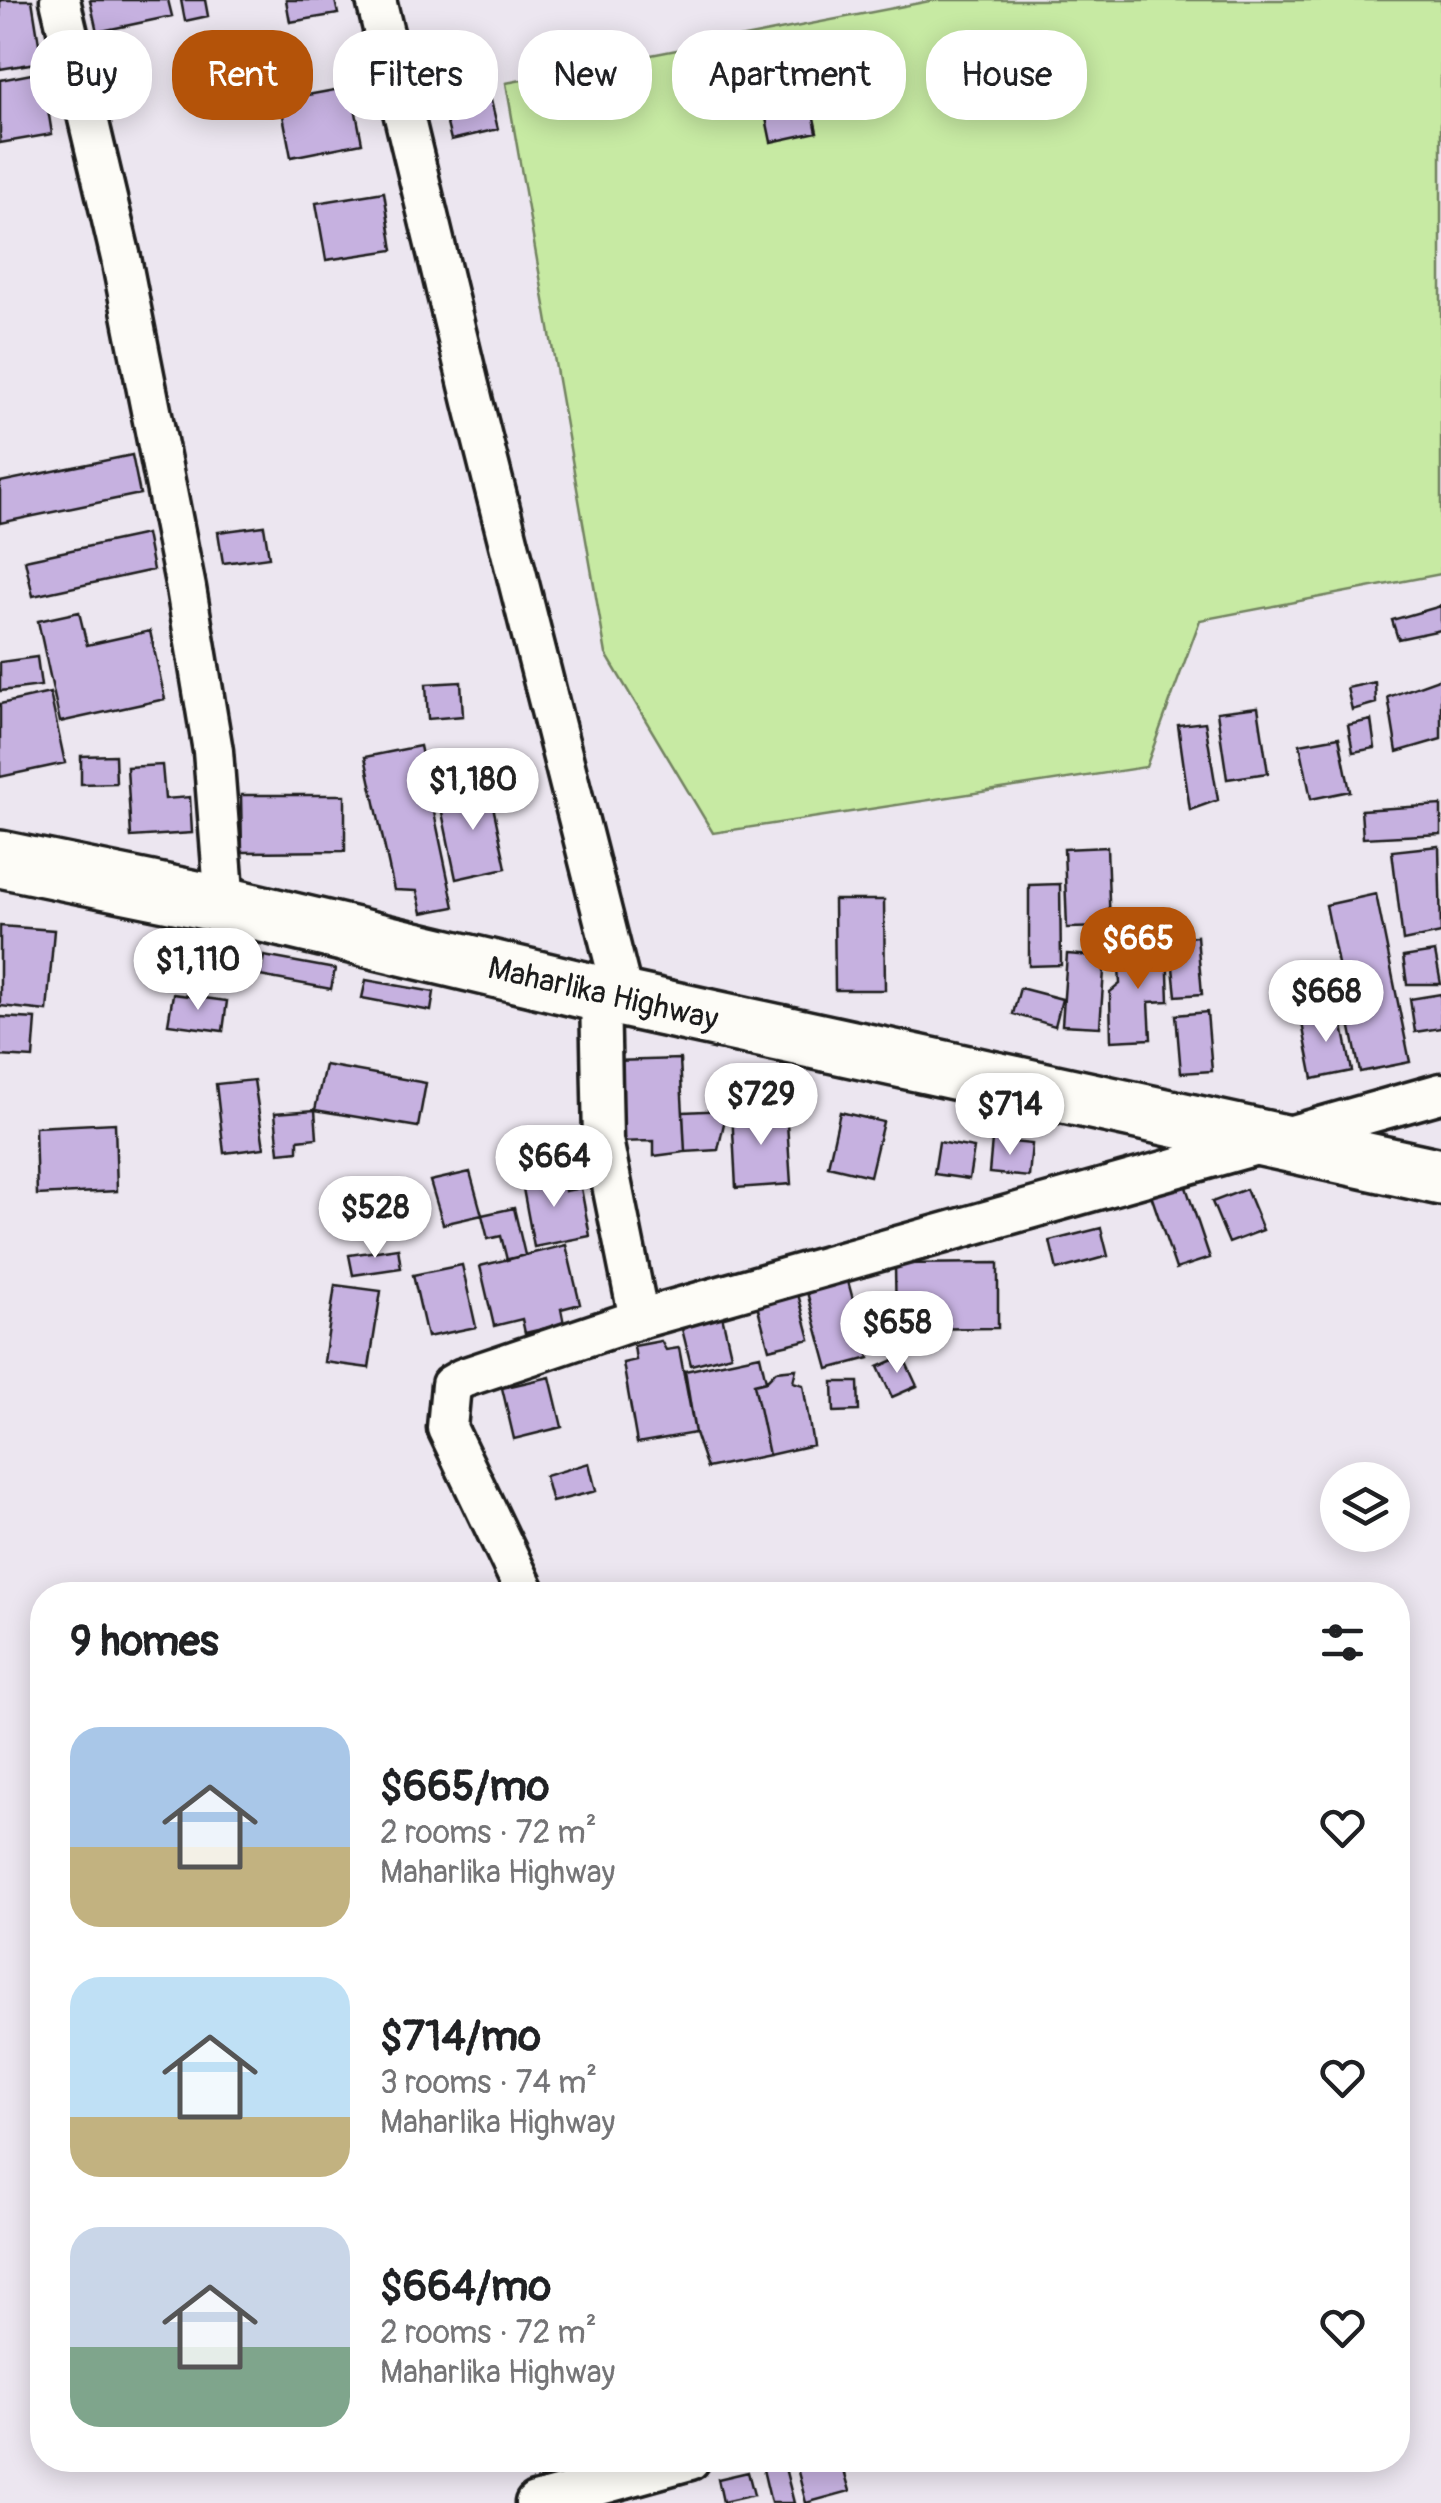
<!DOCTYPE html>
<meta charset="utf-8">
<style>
body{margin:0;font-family:Pangolin,sans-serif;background:#f2f2f2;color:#202124;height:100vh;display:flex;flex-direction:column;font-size:38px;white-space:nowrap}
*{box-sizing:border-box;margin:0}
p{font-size:32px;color:#757577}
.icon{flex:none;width:55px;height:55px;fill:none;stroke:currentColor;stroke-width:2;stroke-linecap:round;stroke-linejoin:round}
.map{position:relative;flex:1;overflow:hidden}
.drawer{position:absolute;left:30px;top:1582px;width:1380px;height:890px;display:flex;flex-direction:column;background:#fff;border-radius:40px;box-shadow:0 5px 25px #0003}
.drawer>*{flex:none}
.banner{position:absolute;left:30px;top:30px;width:1382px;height:90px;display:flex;gap:20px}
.controls{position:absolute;left:1320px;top:1462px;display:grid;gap:20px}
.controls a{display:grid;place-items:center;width:90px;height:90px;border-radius:50%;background:#fff;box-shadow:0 5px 25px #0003;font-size:50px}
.price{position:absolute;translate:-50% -85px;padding:0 22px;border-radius:35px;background:#fff;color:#222;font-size:32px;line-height:65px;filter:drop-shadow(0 2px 5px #0008)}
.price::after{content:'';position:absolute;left:50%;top:60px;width:30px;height:22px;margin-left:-15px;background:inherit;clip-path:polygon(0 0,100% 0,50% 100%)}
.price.selected{background:#b45309;color:#fff}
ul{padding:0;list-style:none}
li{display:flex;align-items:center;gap:30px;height:250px;padding:0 40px}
li span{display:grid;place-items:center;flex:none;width:280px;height:200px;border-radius:30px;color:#555}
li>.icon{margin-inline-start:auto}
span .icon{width:120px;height:120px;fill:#fffc;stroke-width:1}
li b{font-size:42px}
h2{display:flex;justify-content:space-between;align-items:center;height:120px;padding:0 40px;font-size:42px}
.tag{padding:0 35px;border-radius:40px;background:#fff;box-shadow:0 5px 25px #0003;font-size:35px;line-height:90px}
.tag.selected{background:#b45309;color:#fff}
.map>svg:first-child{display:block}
.green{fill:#c7eaa3;stroke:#728360;stroke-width:2.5}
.building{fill:#c6b1e0;stroke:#1c1c1c;stroke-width:2.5}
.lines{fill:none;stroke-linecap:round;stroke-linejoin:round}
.street-casing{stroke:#1c1c1c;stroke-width:45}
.highway-casing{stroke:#1c1c1c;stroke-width:62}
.street{stroke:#fdfcf7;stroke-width:38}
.highway{stroke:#fdfcf7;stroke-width:55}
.labels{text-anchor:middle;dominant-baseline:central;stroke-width:10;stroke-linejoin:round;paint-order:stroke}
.street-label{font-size:32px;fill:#1c1c1c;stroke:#fdfcf7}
</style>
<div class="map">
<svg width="1441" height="2503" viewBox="0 0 1441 2503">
<rect width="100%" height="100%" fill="#ece6f0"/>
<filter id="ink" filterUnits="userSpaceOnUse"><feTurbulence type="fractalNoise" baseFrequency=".01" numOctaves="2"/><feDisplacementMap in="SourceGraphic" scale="20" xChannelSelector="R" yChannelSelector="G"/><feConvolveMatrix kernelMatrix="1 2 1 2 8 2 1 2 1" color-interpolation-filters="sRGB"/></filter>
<g filter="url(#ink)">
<path class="green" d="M 935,0 L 1441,0 L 1441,574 L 1200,620 L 1146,767 L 713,833 L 606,654 L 506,83 Z"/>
<path class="building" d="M 0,0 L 32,0 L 42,62 L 0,69 Z
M 90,0 L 168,0 L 172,16 L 97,32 Z
M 181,0 L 205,0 L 208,16 L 185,21 Z
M 286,0 L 335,0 L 338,14 L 290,22 Z
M 483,68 L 498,129 L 451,140 L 436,80 Z
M 804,70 L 817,132 L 771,142 L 758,80 Z
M 42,72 L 52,134 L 0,143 L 0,80 Z
M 351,87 L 362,143 L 291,157 L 280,100 Z
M 384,192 L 393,250 L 326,260 L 316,203 Z
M 132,455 L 140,494 L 0,523 L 0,482 Z
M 264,526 L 269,557 L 223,563 L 218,532 Z
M 146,534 L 153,570 L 33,596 L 25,560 Z
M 1441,606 L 1441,630 L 1398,639 L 1392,620 Z
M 79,612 L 87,645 L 150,631 L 165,699 L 60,722 L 38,621 Z
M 37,657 L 41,686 L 0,691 L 0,662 Z
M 1441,678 L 1441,739 L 1397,752 L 1388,697 Z
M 461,682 L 463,716 L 428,719 L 426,684 Z
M 1375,682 L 1376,703 L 1352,710 L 1347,688 Z
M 50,693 L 65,763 L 0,777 L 0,704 Z
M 1258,707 L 1268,773 L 1227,779 L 1217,712 Z
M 1371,720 L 1375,748 L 1353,752 L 1348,725 Z
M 1205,722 L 1218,800 L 1190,810 L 1178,725 Z
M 1339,737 L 1350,791 L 1311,799 L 1300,744 Z
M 420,746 L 454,907 L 422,913 L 417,891 L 394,890 L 365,757 Z
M 115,755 L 116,783 L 81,784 L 81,756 Z
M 162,765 L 165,799 L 190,797 L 192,833 L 131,837 L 127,767 Z
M 489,787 L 506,868 L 456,879 L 439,798 Z
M 241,795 L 345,795 L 345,851 L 242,852 Z
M 1441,805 L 1441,834 L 1363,838 L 1361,810 Z
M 1439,846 L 1441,933 L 1403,941 L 1392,851 Z
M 1107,847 L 1110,927 L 1067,928 L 1064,849 Z
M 1060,884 L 1061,965 L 1029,966 L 1029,885 Z
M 1376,894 L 1410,1062 L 1360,1072 L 1326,905 Z
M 834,900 L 884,900 L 885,990 L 835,990 Z
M 0,926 L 54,930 L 47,1011 L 0,1006 Z
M 1197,936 L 1202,994 L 1176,996 L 1170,939 Z
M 1167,948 L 1169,1001 L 1149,1002 L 1151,1039 L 1111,1041 L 1110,992 L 1120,984 L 1118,950 Z
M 1435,952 L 1441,984 L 1407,984 L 1403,957 Z
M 1067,954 L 1105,957 L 1100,1027 L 1062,1025 Z
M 264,956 L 335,969 L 331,989 L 260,976 Z
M 366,980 L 434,992 L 431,1011 L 362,998 Z
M 1020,988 L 1062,999 L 1055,1026 L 1013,1014 Z
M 173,994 L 227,1001 L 223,1031 L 168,1024 Z
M 1441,994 L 1441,1028 L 1415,1032 L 1410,999 Z
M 1340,1011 L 1352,1071 L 1313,1079 L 1301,1018 Z
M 1207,1012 L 1212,1071 L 1181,1073 L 1176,1015 Z
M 0,1017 L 36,1019 L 33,1058 L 0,1056 Z
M 680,1059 L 685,1152 L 654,1156 L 654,1141 L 614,1142 L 613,1061 Z
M 325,1065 L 426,1083 L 418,1127 L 315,1110 Z
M 254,1080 L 264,1148 L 224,1153 L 216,1084 Z
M 786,1108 L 791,1184 L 736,1188 L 732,1111 Z
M 315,1110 L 317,1138 L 298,1140 L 298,1151 L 279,1153 L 275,1113 Z
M 727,1110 L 718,1150 L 685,1152 L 683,1112 Z
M 840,1112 L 883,1122 L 870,1176 L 828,1166 Z
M 115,1123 L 117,1191 L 37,1195 L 35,1127 Z
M 992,1140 L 1032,1144 L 1029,1177 L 989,1173 Z
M 939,1142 L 974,1148 L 969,1179 L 934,1174 Z
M 562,1170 L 565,1191 L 581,1188 L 590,1236 L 534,1247 L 521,1178 Z
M 470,1172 L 482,1215 L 443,1224 L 430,1181 Z
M 1183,1178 L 1210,1258 L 1176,1269 L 1149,1189 Z
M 1246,1189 L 1263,1230 L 1229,1243 L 1212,1202 Z
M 514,1208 L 525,1255 L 507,1260 L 501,1236 L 488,1239 L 482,1215 Z
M 1101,1228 L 1108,1256 L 1057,1270 L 1050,1241 Z
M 566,1245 L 580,1304 L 561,1309 L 564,1324 L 525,1333 L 522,1319 L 494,1326 L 480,1266 Z
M 398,1248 L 401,1268 L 353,1275 L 349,1255 Z
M 998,1263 L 998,1328 L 896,1329 L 895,1264 Z
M 462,1265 L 476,1327 L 427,1337 L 413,1275 Z
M 846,1274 L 869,1358 L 828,1369 L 805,1285 Z
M 335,1285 L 381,1291 L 369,1368 L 324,1362 Z
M 798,1294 L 810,1339 L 769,1349 L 757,1305 Z
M 721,1311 L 731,1355 L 691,1365 L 680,1321 Z
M 661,1341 L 666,1350 L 679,1348 L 695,1433 L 637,1443 L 623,1363 L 636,1360 L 634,1346 Z
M 760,1355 L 766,1381 L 754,1384 L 769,1455 L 707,1468 L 695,1433 L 685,1371 Z
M 903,1356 L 917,1386 L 892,1397 L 878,1367 Z
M 796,1369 L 793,1382 L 803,1385 L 813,1445 L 769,1455 L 754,1384 L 766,1381 L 776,1371 Z
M 550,1377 L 562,1427 L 514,1439 L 502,1388 Z
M 833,1382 L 858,1382 L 859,1411 L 834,1412 Z
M 589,1463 L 596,1491 L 552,1502 L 545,1476 Z
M 783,2460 L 794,2503 L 771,2503 L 761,2461 Z
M 795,2460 L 841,2460 L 850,2491 L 806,2503 Z
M 748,2472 L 754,2495 L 723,2502 L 718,2479 Z"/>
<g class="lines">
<defs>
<path id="street" d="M 60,0 L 121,258 L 186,588 L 213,751 L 225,905
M 376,0 L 473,402 L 624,999
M 600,994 L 603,1140 L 639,1319
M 527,1595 L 447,1428 L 451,1385 L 463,1378 L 639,1319 L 1441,1093
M 535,2503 L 690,2460"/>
<path id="highway" d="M 0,859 L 225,905 L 600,994 L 1441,1177"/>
</defs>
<use href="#street" class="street-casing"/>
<use href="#highway" class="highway-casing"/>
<use href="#street" class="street"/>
<use href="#highway" class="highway"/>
</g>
</g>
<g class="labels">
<g class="street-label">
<text transform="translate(603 994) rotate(13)">Maharlika Highway</text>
</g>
</g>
</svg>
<div class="controls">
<a><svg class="icon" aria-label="layers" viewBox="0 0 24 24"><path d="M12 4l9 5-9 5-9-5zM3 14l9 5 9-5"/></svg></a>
</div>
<b class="price" style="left:473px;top:833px">$1,180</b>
<b class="price selected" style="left:1138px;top:992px">$665</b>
<b class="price" style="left:198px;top:1013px">$1,110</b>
<b class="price" style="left:1326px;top:1045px">$668</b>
<b class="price" style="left:761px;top:1148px">$729</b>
<b class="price" style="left:1010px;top:1158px">$714</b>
<b class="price" style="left:554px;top:1210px">$664</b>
<b class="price" style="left:375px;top:1261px">$528</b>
<b class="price" style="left:897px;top:1376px">$658</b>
<div class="banner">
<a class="tag">Buy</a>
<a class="tag selected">Rent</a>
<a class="tag">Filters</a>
<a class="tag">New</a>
<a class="tag">Apartment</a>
<a class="tag">House</a>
</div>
<section class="drawer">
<h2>9 homes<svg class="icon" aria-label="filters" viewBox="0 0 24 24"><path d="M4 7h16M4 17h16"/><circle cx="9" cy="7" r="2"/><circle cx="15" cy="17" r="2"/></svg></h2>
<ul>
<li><span style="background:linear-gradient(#a9c7e8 60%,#c2b280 0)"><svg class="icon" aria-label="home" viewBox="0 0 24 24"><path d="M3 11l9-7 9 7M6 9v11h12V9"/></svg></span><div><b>$665/mo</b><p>2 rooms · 72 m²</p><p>Maharlika Highway</p></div><svg class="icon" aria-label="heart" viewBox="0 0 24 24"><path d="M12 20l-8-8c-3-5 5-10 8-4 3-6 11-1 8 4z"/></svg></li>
<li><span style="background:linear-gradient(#bfe0f5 70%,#c2b280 0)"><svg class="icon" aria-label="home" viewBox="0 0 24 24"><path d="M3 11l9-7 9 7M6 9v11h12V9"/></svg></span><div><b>$714/mo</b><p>3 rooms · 74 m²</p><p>Maharlika Highway</p></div><svg class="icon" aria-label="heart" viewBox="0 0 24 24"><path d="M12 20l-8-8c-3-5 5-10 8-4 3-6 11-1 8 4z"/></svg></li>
<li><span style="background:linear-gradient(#c9d6e8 60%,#7fa58c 0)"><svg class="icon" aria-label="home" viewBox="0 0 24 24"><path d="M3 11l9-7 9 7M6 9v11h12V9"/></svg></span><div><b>$664/mo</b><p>2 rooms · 72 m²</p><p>Maharlika Highway</p></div><svg class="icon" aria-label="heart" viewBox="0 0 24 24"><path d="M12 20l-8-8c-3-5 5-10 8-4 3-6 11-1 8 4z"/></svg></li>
</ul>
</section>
</div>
